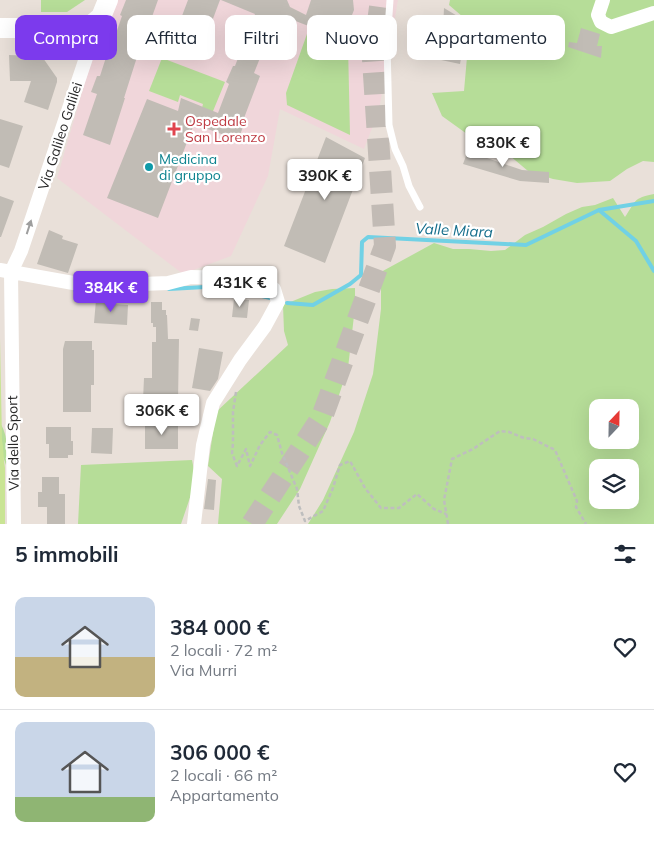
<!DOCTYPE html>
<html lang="it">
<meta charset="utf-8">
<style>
body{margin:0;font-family:Mulish,sans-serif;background:#f6f6f7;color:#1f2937;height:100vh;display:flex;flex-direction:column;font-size:19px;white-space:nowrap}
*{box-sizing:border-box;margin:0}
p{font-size:16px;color:#747a83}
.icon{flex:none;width:28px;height:28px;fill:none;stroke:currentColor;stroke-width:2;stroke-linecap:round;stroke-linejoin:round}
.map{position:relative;height:524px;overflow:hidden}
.details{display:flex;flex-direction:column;background:#fff;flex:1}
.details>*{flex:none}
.guide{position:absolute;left:15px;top:15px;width:625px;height:45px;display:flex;gap:10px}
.needle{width:32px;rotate:22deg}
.fabs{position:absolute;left:589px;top:399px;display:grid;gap:10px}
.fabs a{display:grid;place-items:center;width:50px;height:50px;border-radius:10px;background:#fff;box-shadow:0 5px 20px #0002;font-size:25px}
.price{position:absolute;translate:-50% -42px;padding:0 11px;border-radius:5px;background:#fff;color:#222;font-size:16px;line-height:32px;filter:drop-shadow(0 1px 2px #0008)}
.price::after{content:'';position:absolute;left:50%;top:30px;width:15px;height:11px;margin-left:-8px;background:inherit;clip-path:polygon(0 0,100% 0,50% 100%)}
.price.on{background:#7c3aed;color:#fff}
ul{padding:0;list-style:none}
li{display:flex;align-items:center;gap:15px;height:125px;padding:0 15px}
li+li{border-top:1px solid #e0e1e3}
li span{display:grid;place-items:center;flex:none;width:140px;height:100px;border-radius:10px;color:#555}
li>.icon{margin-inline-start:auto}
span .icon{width:60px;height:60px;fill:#fffc;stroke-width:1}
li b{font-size:21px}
h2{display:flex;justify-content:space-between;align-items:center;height:60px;padding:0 15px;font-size:21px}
.pill{padding:0 18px;border-radius:10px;background:#fff;box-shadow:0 5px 20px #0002;font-size:18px;line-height:45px}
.pill.on{background:#7c3aed;color:#fff}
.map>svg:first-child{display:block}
.medical{fill:#f0d6da}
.green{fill:#b6dd98;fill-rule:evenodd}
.pitch{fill:#c9e494}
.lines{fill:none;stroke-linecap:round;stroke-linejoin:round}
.stream{stroke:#71d1e5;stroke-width:4}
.building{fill:#c1bcb5}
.primary-tunnel{stroke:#c2bbb5;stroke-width:22;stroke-dasharray:22 11;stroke-linecap:butt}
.path{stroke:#bebebe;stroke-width:2.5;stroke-dasharray:4 2.5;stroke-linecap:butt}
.lane{stroke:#fff;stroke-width:7}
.street{stroke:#fff;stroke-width:14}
.secondary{stroke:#fff;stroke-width:20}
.oneway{fill:#9e9e9e}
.health-dot{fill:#e0444e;stroke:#fff;stroke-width:2}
.culture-dot{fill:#0f9aa8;stroke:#fff;stroke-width:2}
.labels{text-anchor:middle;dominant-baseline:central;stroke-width:4.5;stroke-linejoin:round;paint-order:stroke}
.health-label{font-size:14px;fill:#be3a42;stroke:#fff;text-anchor:start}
.street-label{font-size:14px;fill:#272727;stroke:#fff}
.culture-label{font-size:14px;fill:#0d838f;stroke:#fff;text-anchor:start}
.water-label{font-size:15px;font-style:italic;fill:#156e8c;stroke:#fff}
</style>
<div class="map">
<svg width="654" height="524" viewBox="0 0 654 524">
<rect width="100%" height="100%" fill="#e9e0d9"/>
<path class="medical" d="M 109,0 L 398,0 L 379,110 L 364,149 L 280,109 L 268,176 L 231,256 L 183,274 L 57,178 Z"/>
<path class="green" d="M 41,0 L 85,0 L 67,12 L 41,12 Z
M 450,0 L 654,0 L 654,162 L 643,161 L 627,169 L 610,181 L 577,183 L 553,179 L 528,171 L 509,155 L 467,134 L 442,116 L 432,93 L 464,91 L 470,23 L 449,5 Z
M 307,34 L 348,45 L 350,135 L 287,105 L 286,93 Z
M 162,58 L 225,82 L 211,116 L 201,112 L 203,104 L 180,95 L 178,102 L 149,91 Z
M 654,194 L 654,524 L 308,524 L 323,500 L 354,432 L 373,374 L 381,309 L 381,272 L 434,243 L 453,249 L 469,249 L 491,251 L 505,250 L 525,235 L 543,227 L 566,214 L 582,207 L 595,205 L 613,198 L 625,217 C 636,201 633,198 654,194 ZM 598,408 L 630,408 L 630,440 L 598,440 ZM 598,468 L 630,468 L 630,500 L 598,500 Z
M 355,288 L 355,307 L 348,368 L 330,422 L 300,489 L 277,524 L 218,524 L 222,479 L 208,466 L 216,412 L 288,345 L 284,331 L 283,305 L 315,292 L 332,289 Z
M 0,423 C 8,435 8,451 6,465 L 0,448 Z
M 192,460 L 196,480 L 181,524 L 78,524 L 81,465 Z"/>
<path class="pitch" d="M 0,338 L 2,440 C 4,449 3,458 5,468 L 5,524 L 0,524 Z"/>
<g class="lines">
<path class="stream" d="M 599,210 L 636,241 L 654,271
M 169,289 L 223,286 L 270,298
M 75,290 L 91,293 L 127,291
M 287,303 L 313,305 L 350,284 L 361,275 L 362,242 L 368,237 L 526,245 L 599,210 L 654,201"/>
</g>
<path class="building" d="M 126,0 L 158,0 L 148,28 L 146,27 L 136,56 L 137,57 L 124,98 L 125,98 L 110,145 L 83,135 L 97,94 L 91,92 L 97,76 L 100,76 L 109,48 L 111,48 L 122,16 L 120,15 Z
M 188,0 L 220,0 L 202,48 L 174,37 Z
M 221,0 L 287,0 L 290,7 L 306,15 L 311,0 L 353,0 L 354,10 L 342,40 L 319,32 L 319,30 L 285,17 L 277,38 L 272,36 L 265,54 L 262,53 L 254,73 L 260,76 L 241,126 L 243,127 L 238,140 L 194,124 L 158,218 L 107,198 L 147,99 L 178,111 L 181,98 L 218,113 L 229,84 L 226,82 L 233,66 L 235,66 L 255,14 Z
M 444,8 L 459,17 L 468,20 L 460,64 L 441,60 L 446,30 L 443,29 Z
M 581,28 L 600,34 L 597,46 L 602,46 L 601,58 L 568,47 L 569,42 L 577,43 Z
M 9,55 L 39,56 L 43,58 L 57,78 L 57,82 L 48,110 L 24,102 L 31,81 L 10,81 Z
M 0,119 L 23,126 L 9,168 L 0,165 Z
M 326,137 L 365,158 L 325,263 L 284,246 Z
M 469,148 L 488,154 L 487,158 L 522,170 L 549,172 L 549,183 L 520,181 L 463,164 Z
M 0,196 L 14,201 L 1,237 L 0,237 Z
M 49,230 L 63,236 L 62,239 L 78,244 L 68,273 L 37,264 Z
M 234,299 L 249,300 L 247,318 L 232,317 Z
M 96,300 L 112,301 L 112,304 L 128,305 L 127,325 L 94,323 Z
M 151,302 L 162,302 L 162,310 L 166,310 L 166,315 L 167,315 L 168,339 L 179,339 L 178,402 L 169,402 L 143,400 L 144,378 L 152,378 L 152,342 L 156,342 L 156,327 L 153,327 L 153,323 L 151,323 Z
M 191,318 L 200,319 L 198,331 L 189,330 Z
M 65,341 L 92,341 L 92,350 L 94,350 L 94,385 L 91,385 L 91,412 L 63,412 L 63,349 Z
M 199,348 L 223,352 L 218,379 L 210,391 L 192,388 Z
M 145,423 L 178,423 L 178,449 L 145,449 Z
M 46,427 L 71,427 L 71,441 L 73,441 L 73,455 L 68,455 L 68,458 L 49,458 L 49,444 L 46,444 Z
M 92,428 L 113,428 L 112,454 L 91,453 Z
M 42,477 L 59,477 L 59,494 L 65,494 L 65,524 L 47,524 L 47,507 L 38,507 L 38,492 L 42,492 Z
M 208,479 L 216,480 L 214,510 L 204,509 Z"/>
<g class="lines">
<path class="primary-tunnel" d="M 252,524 L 322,417 L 385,246 L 373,59 L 381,0"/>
<path class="path" d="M 236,392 L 233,412 L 233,443 L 232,453 L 237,466 L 246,449 L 250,466 L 260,445 L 270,432 L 277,435 L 282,453 L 297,489 L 299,506 L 305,521 L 323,511 L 333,488 L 340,465 L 350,461 L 365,488 L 381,508 L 399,508 L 417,494 L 434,509 L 446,514
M 448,524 L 444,500 L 452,459 L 473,449 L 500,431 L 509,432 L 524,438 L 533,439 L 555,450 L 577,501 L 576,507 L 586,524"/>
<path class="lane" d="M 390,0 L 387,44 L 389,125 L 395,149 L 403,166 L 409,186 L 420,207"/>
<path class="street" d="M 603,0 L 598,15 L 601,22 L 611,27 L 654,13
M 0,270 L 90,286 L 168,283 L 191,277 L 231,278 L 259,283 L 274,289 L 278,302 L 265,326 L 240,360 L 213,403 L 203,445 L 194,524
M 14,524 L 11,272 L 21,251 L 89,49 L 101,18"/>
<path class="secondary" d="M 0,28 L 72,28 L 91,25 L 101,17 L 108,0"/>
</g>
<defs><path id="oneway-solid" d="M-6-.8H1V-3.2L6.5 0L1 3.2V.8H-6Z" transform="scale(1.25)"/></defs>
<use class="oneway" href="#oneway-solid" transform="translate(29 227) rotate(-72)"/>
<path class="health-dot" d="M171.5 121.5h5v5h5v5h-5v5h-5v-5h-5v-5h5z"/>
<circle class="culture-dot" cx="149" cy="167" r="5"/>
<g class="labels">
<g class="health-label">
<text x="185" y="121">Ospedale<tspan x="185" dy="16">San Lorenzo</tspan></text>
</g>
<g class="street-label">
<text transform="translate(60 136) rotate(-72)">Via Galileo Galilei</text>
<text transform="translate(13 443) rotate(-91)">Via dello Sport</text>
</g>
<g class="culture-label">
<text x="159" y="159">Medicina<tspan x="159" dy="16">di gruppo</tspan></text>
</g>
<g class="water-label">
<text transform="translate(454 230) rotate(3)">Valle Miara</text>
</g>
</g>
</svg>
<div class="fabs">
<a><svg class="needle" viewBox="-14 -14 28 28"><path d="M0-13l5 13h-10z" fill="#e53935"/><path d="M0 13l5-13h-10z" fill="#747a83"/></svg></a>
<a><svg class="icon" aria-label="layers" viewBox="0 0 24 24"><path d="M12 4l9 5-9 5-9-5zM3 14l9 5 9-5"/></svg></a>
</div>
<b class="price" style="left:503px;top:168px">830K €</b>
<b class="price" style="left:325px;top:201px">390K €</b>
<b class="price" style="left:240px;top:308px">431K €</b>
<b class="price on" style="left:111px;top:313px">384K €</b>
<b class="price" style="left:162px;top:436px">306K €</b>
<div class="guide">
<a class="pill on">Compra</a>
<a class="pill">Affitta</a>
<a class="pill">Filtri</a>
<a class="pill">Nuovo</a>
<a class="pill">Appartamento</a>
</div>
</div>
<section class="details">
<h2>5 immobili<svg class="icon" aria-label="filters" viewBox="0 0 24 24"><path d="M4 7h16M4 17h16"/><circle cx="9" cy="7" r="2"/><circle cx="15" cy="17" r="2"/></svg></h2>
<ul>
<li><span style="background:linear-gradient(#c9d6e8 60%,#c2b280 0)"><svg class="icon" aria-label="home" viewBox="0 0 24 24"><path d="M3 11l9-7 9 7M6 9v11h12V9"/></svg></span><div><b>384 000 €</b><p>2 locali · 72 m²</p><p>Via Murri</p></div><svg class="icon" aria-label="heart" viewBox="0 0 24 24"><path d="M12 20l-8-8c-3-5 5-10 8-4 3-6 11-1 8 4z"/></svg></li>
<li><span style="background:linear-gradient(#c9d6e8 75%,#8fb573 0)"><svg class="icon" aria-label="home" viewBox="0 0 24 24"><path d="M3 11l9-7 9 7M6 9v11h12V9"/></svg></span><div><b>306 000 €</b><p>2 locali · 66 m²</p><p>Appartamento</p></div><svg class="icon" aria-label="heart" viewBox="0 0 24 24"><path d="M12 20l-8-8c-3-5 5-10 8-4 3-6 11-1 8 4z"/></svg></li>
</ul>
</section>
